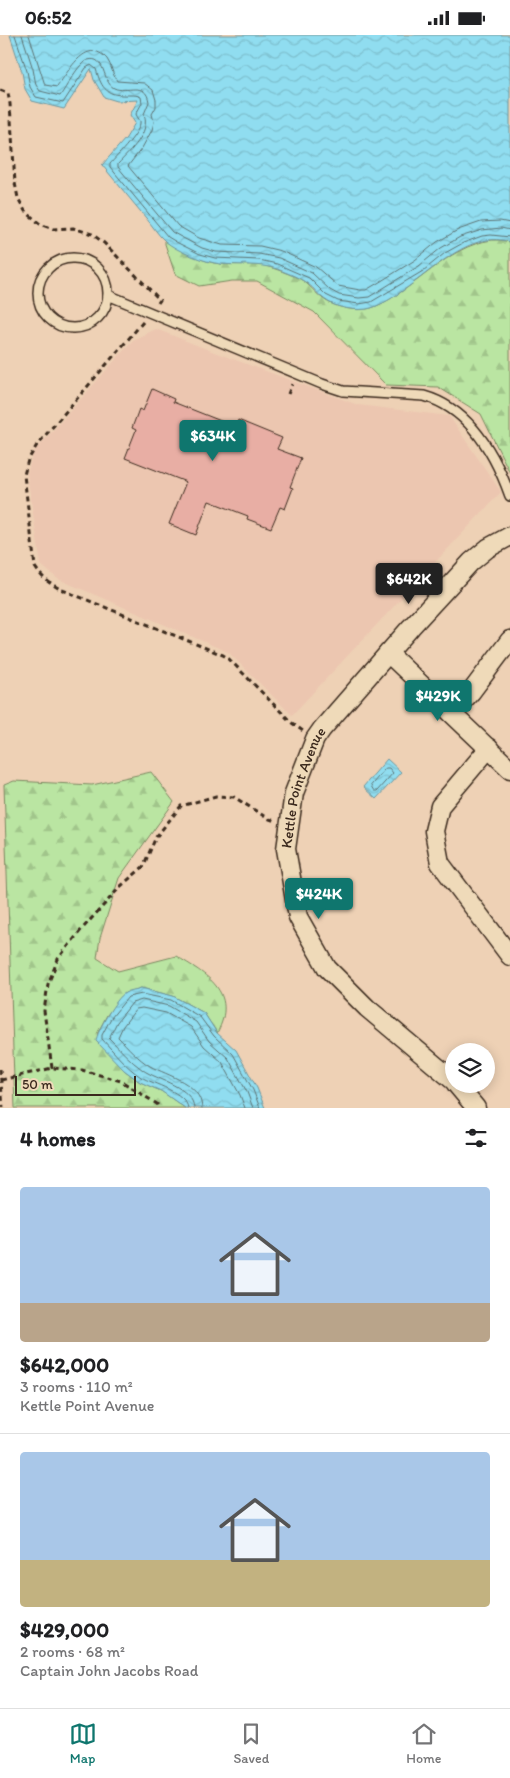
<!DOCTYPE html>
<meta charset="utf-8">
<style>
body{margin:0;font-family:Itim,sans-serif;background:#f6f6f6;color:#202124;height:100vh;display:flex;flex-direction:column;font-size:19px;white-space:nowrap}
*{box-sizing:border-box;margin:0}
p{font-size:16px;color:#757577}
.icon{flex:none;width:28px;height:28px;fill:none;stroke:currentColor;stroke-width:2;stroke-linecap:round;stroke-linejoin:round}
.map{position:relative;height:1073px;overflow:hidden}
.drawer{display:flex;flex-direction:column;background:#fff;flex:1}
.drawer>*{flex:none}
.fabs{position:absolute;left:445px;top:1008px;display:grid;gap:10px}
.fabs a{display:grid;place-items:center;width:50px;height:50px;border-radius:50%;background:#fff;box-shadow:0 2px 12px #0003;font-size:25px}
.scale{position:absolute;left:15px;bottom:12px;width:121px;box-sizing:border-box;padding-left:5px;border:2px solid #3b2a1e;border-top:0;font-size:14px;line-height:18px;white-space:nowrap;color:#3b2a1e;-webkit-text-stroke:4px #efdab9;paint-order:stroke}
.price{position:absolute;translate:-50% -42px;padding:0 11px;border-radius:5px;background:#0f766e;color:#fff;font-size:16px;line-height:32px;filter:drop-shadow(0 1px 2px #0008)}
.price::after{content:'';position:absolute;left:50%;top:30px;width:15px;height:11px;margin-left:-8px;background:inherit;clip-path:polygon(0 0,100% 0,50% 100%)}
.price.selected{background:#222;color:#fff}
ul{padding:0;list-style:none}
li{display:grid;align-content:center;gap:10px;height:265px;padding:0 20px}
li+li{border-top:1px solid #e0e0e0}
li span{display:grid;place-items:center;height:155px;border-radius:5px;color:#555}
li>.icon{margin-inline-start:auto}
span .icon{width:90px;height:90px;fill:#fffc;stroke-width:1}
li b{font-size:21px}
h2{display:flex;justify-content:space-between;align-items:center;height:60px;padding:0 20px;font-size:21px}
.status{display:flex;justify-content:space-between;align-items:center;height:35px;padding:0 25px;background:#fff;direction:ltr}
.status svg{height:14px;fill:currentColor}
.dock{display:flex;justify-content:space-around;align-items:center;height:70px;border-top:1px solid #e0e0e0;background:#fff;font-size:14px;color:#757577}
.dock a{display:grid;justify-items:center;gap:2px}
.dock .selected{color:#0f766e}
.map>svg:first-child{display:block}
.built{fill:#ecc6b0}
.forest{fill:url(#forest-firs);stroke:#7a8860}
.water{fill:url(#water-waves);stroke:#6e959c}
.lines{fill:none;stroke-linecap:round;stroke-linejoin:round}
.shore{stroke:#5d7272;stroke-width:1}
.building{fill:#e8aea4;stroke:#3b2a1e}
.service-casing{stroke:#3b2a1e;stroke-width:12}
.minor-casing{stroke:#3b2a1e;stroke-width:21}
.path{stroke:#3b2a1e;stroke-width:3;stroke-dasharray:5 4;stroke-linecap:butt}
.service{stroke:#efdab9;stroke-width:9}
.minor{stroke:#efdab9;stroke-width:18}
.labels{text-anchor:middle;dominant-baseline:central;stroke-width:4;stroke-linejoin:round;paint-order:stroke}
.street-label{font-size:15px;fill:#3b2a1e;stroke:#efdab9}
</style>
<div class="status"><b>06:52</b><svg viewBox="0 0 49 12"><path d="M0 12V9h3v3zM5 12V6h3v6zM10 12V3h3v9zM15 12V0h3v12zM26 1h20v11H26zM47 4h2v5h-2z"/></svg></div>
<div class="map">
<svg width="510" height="1073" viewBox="0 0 510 1073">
<defs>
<pattern id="forest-firs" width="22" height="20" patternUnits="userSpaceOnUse" patternTransform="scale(1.25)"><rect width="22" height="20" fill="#bae5a2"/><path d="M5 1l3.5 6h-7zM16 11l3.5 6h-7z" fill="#a1c58b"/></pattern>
<pattern id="water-waves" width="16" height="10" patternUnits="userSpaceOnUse" patternTransform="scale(1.25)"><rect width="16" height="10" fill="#90ddf0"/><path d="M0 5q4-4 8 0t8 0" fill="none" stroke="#7dbecd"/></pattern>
</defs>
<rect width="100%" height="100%" fill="#eed1b5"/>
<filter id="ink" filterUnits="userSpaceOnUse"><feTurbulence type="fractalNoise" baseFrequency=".02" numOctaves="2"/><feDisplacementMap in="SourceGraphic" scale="10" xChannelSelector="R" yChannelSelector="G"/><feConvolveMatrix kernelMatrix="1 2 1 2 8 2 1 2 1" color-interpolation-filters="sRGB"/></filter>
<g filter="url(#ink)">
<path class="built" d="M 156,294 L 214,317 L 358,370 L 449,381 L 501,457 L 292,680 L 228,617 L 58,544 L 41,530 L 27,439 L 33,418 L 133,305 Z"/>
<path class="forest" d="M 492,205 L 501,205 L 510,207 L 510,438 L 481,379 L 438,352 L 386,350 L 314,277 L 257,246 L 232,246 L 199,251 L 175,239 L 165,209 L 165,206 C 181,215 196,224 214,228 C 229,231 245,228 260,230 C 272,232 284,237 296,242 C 308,247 313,256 322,263 C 334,273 359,278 374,272 C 416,255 446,211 492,205 Z
M 151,737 L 174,767 L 119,843 L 100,903 L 97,923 L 118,936 L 176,921 C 206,939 239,957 217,998 L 204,978 L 173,961 L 141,953 L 125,958 L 107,980 L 97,999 L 124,1035 L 140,1047 L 161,1056 L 185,1073 L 15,1073 L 4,750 L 14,746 L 92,750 Z"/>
<path class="water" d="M 10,0 L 510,0 L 510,207 C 461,191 415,259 371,273 C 358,277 335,273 324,264 C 318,260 314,253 308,249 C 299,242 287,238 277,234 C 258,228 240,231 221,229 C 204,227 178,217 165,206 C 158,200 152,190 146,183 C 131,165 117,148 102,130 L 126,103 L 135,88 L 130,80 L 138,65 L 117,66 L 104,62 L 94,45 L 91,34 L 64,74 L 32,66 L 25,54 L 22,37 Z
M 387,724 L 401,737 L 376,764 L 363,752 Z
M 141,953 L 173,961 L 204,978 L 217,998 L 236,1015 L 257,1053 L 265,1073 L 185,1073 L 161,1056 L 140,1047 L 124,1035 L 96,1006 C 97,996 116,963 125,958 C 129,955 136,955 141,953 Z"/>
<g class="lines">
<path class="shore" d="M 15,0 L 27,36 L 30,52 L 36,62 L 63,68 L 86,33 L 91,30 L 96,34 C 102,55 107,61 130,60 C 135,60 137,60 141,62 L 142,68 L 136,79 C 137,82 139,84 140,86 C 142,96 117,121 110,129 L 110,132 L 168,202 L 178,208 L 200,219 L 215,223 L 259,225 L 277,229 L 309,243 L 326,260 L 338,266 L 359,269 L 371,267 L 423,236 L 445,218 L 463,208 L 482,201 L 491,200 L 510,202
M 22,0 L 33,34 L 36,50 L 40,56 L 60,61 C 66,53 79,27 88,25 C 106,20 102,47 114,53 C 126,59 146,45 149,67 L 144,79 C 151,98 130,116 118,129 L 118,132 L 172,197 L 181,202 L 202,213 L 216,217 L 259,219 L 279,223 L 312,238 L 330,255 L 339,260 L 359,263 L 369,262 L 419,231 L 441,213 L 460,202 L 482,195 L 501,193 L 510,195
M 29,0 L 45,50 L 57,52 C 67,39 86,0 107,24 C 112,31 112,39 117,46 L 144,48 L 153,55 L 156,65 L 156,72 L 152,79 L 154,87 L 152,95 L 142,113 L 128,131 L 178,191 L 199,203 L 222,210 L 260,211 L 281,216 L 316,232 L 338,251 L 360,255 L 366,255 L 378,248 L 415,225 L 437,207 L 458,195 L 481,187 L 500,186 L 510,188
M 386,733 L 389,733 L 393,738 L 377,756 L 374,756 L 371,751 Z
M 188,1073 C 186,1057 153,1049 141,1042 C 126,1032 114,1017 102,1004 L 102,1000 L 111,983 L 128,962 L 142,959 L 171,965 L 200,982 L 214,1001 L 233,1019 L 253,1055 L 260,1073
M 194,1073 C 193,1052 157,1045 143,1035 C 130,1026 120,1014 109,1003 L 117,987 L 132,968 L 142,965 L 169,971 L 196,987 L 209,1006 L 228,1023 L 247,1057 L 253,1073
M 202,1073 C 201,1048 168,1041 150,1031 C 138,1024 128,1012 118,1002 L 123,991 L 136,974 L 142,973 L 166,978 L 191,992 L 204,1011 L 222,1027 L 240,1060 L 245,1073"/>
</g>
<path class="building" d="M 152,354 L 174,364 L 173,367 L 236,392 L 238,385 L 282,403 L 277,414 L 301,423 L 290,452 L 293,453 L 285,474 L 280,472 L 271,493 L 247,484 L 248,481 L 209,466 L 196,500 L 169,489 L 186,447 L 125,423 L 136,395 L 132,393 L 139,374 L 143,376 Z"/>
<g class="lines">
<defs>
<path id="service" d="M38 258a35 35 0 1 1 70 0a35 35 0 1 1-70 0Z
M 108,260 L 322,349 L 343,356 L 424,361 C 470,374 495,419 510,461"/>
<g id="minor">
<path d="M 388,618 L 510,734"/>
<path d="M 452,678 L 471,657 L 510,605"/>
<path d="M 489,713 L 440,771 L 434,796 L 440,828 L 510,921"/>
<path id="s1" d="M 454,1046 L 367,973 L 327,933 L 298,882 L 286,814 L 294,758 L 315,704 L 322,694 L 411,592 L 471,527 L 488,513 L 510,501"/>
<path d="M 456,1049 L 476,1073"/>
</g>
</defs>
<use href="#service" class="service-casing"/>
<use href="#minor" class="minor-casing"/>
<path class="path" d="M 0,55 L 8,58 L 10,69 L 15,148 L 18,163 L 25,176 L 40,189 L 53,194 L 73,193 L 92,199 L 104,208 L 160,265 L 158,268
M 143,287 L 37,410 L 28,425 L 24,440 L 35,532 C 42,543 49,548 60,554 L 223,620 L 229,624 L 292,688 L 303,696
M 288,359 L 292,349
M 52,1033 L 44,976 L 48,949 L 58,924 L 82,894 L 121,851 L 143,832 L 156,802 L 181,771 L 216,761 L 234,762 L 267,783 L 275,786
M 0,1034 L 3,1073
M 1,1045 L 52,1033 L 82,1035 L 121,1046 L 157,1069 L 160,1073"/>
<use href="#service" class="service"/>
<use href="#minor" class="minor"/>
</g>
</g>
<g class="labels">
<g class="street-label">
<text stroke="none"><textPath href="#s1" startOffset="362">Kettle Point Avenue</textPath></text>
</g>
</g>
</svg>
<div class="fabs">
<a><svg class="icon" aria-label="layers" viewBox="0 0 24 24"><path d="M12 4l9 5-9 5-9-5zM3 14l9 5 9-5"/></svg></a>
</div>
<div class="scale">50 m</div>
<b class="price" style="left:213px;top:427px">$634K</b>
<b class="price selected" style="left:409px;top:570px">$642K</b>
<b class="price" style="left:438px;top:687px">$429K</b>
<b class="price" style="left:319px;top:885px">$424K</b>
</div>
<section class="drawer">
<h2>4 homes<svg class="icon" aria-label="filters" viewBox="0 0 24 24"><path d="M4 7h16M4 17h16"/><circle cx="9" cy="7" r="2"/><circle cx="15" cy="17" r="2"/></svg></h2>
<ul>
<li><span style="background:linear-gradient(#a9c7e8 75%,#b9a48a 0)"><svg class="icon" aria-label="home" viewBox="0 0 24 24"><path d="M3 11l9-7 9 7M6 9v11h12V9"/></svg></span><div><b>$642,000</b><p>3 rooms · 110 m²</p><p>Kettle Point Avenue</p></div></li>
<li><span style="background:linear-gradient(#a9c7e8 70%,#c2b280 0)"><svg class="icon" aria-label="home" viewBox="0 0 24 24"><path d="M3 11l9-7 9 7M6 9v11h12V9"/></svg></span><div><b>$429,000</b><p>2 rooms · 68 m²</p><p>Captain John Jacobs Road</p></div></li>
</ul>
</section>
<nav class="dock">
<a class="selected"><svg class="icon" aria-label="map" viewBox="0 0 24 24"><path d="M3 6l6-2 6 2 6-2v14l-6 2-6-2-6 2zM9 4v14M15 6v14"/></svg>Map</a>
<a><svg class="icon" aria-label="saved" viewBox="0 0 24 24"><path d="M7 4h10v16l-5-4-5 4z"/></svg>Saved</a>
<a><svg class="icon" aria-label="home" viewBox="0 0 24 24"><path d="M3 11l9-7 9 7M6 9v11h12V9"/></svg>Home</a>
</nav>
